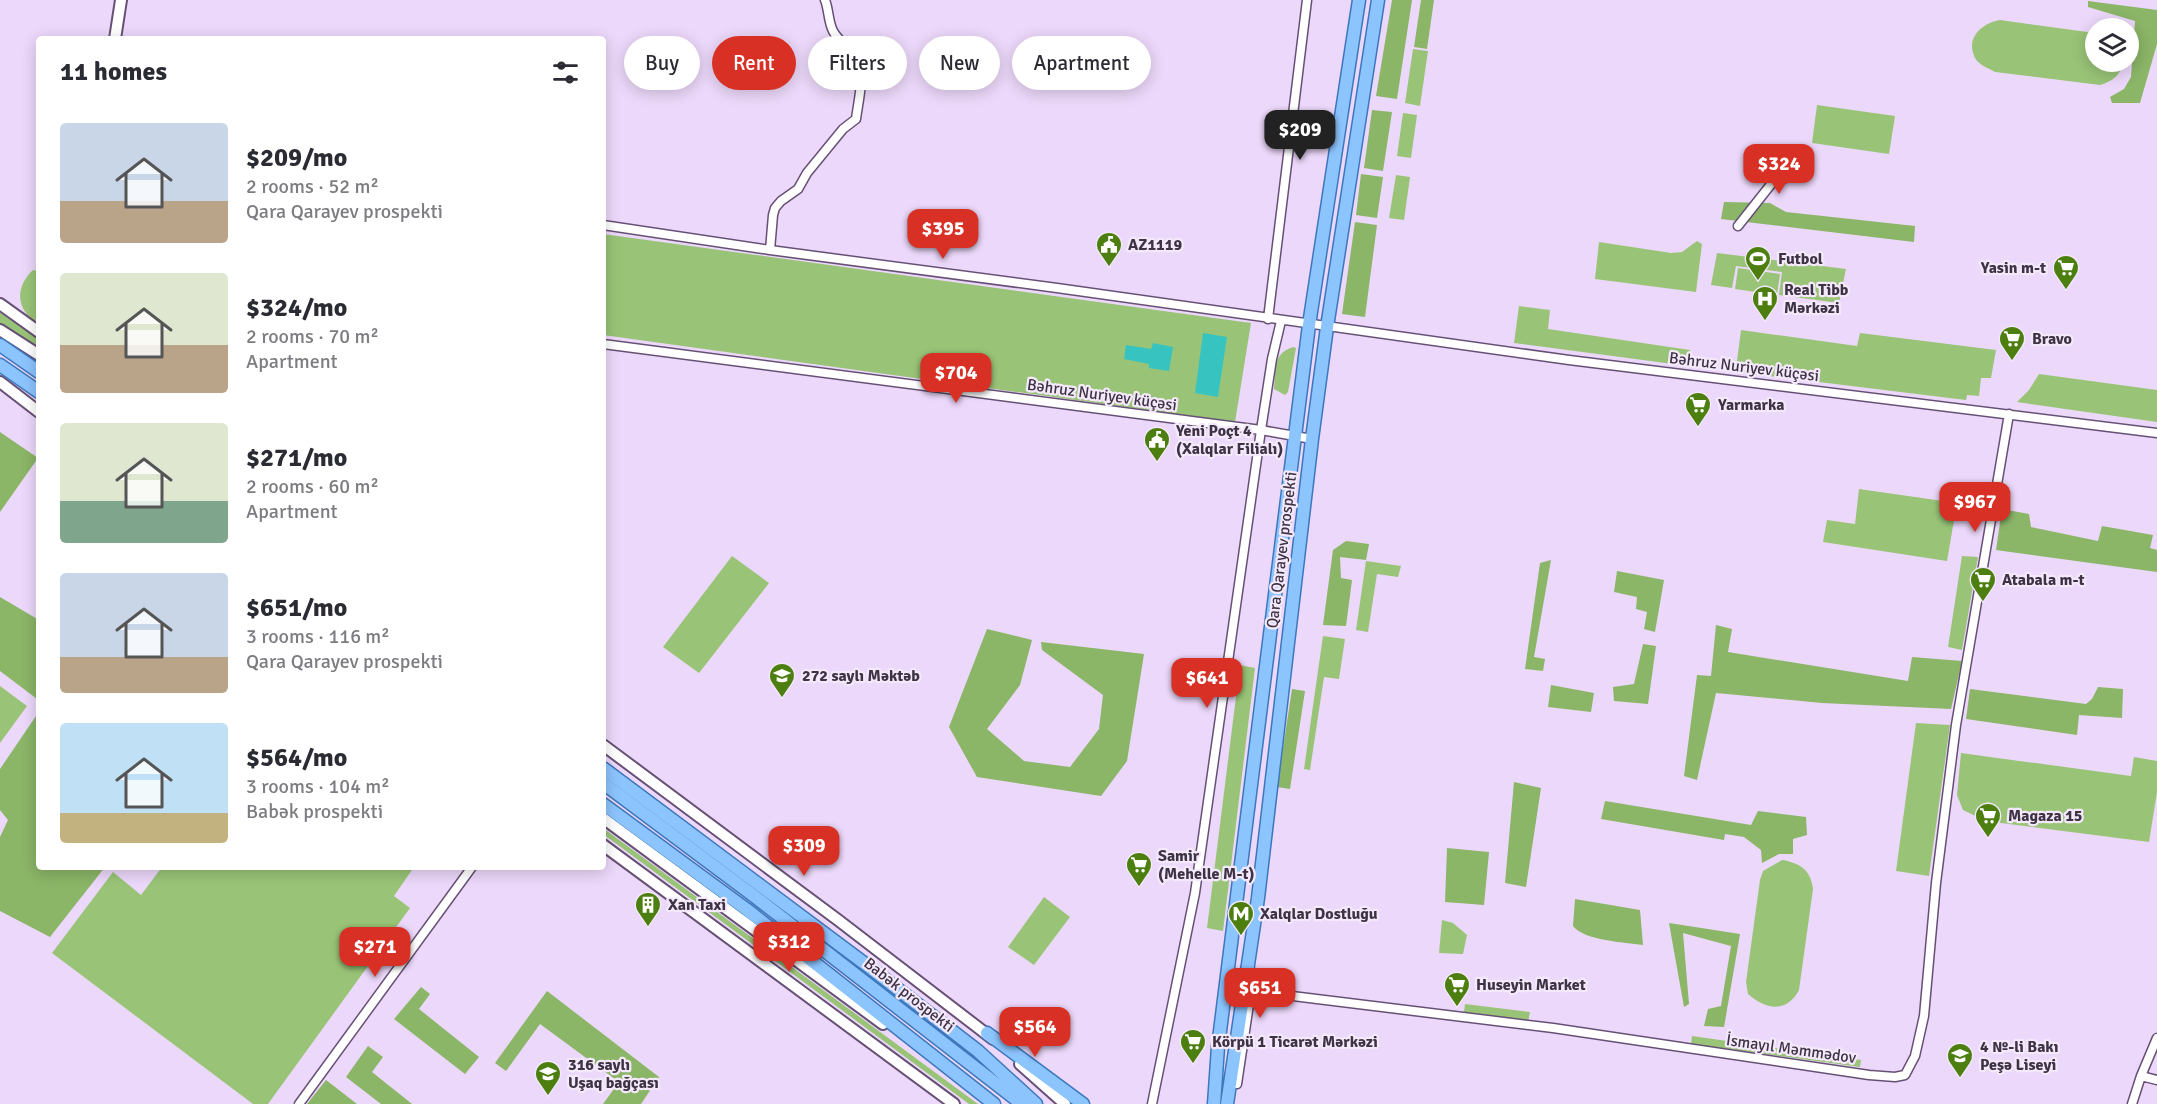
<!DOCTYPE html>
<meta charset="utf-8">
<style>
body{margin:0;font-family:Signika,sans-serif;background:#f2f2f3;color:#2b2b33;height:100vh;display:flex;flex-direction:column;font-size:22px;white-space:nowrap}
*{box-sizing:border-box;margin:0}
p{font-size:20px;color:#7c7c81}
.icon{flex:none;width:33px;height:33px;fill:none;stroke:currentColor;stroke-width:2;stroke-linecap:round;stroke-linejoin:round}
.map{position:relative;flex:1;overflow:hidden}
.side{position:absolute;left:36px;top:36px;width:570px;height:834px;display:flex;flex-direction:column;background:#fff;border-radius:6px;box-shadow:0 3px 15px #0003}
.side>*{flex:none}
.hud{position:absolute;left:624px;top:36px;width:570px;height:54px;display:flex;gap:12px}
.controls{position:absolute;left:2085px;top:18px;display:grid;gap:12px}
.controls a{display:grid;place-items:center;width:54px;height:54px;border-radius:50%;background:#fff;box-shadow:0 3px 15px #0003;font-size:30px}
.price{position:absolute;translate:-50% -51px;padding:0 14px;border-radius:12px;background:#d93025;color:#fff;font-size:20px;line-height:39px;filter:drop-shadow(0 2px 3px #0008)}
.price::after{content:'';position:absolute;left:50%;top:36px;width:18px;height:14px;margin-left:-9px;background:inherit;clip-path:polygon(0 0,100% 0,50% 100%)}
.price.current{background:#222;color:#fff}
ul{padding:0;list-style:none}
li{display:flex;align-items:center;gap:18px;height:150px;padding:0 24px}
li span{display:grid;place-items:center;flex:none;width:168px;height:120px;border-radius:6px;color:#555}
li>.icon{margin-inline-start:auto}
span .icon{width:72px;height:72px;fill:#fffc;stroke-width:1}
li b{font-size:26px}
h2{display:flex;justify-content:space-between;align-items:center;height:72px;padding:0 24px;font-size:26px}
.pill{padding:0 21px;border-radius:27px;background:#fff;box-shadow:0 3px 15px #0003;font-size:21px;line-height:54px}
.pill.current{background:#d93025;color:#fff}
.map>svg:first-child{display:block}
.green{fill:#99c477}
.forest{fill:#8bb567}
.water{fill:#37c4c0}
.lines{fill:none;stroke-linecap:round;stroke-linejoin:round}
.street-casing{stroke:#675075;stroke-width:11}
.secondary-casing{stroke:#675075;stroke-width:14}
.primary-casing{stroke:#3e77bc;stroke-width:15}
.street{stroke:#fff;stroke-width:8}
.secondary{stroke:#fff;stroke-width:10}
.primary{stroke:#8cc4fd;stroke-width:12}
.labels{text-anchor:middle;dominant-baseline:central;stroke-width:4.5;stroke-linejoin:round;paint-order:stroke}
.poi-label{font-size:16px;font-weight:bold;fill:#3d3344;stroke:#f4e9fb;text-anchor:start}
.street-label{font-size:16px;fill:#3d3344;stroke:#f4e9fb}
</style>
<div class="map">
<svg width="2157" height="1104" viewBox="0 0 2157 1104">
<rect width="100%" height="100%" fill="#ecd8fa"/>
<path class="green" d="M 2000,20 L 2095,33 L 2096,62 L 2123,62 C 2121,75 2113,81 2100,85 L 1995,72 C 1988,68 1979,65 1975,58 C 1965,38 1982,23 2000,20 Z
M 1413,49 L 1428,51 L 1420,106 L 1405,103 Z
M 1817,105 L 1895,116 L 1889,154 L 1812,143 Z
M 1403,113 L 1417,115 L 1411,158 L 1397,156 Z
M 1396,175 L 1410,177 L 1404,220 L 1389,218 Z
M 603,234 L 1251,323 L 1235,422 L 603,335 Z
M 1697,241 L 1702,244 L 1696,292 L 1595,279 L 1599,242 L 1671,253 L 1682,252 Z
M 1717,253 L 1846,269 L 1839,303 L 1779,295 L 1782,272 L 1736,266 L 1732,288 L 1711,285 Z
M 1738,268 L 1780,274 L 1777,295 L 1735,289 Z
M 33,270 L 39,271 L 39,324 C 16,311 14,288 33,270 Z
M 1519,306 L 1550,310 L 1548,329 L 1690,350 L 1688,366 L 1514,343 Z
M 0,312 L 39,340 L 39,348 L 0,323 Z
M 1741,330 L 1857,346 L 1860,333 L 1996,350 L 1991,378 L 1981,378 L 1979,396 L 1967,395 L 1966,400 L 1745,373 L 1736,369 Z
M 1293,347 L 1296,348 L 1288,392 L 1285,395 L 1274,389 C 1276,370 1272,354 1293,347 Z
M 2039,374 L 2157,390 L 2157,422 L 2017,402 L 2029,390 Z
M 1859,489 L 1957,503 L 1947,561 L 1823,542 L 1827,520 L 1855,524 Z
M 732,556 L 769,583 L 699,673 L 663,647 Z
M 1962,556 L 1978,557 L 1962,650 L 1948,647 Z
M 1366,561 L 1401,566 L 1398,577 L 1377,574 L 1368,632 L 1356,630 Z
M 1323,636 L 1345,639 L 1339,679 L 1324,677 L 1310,770 L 1304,769 Z
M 1240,665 L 1255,668 L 1223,931 L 1207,928 Z
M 0,686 L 27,706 L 0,743 Z
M 1916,723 L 1950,725 L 1929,876 L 1896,871 Z
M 1961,753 L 2131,776 L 2134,757 L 2157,761 L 2157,792 L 2149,842 L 1986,821 L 1963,810 L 1957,795 Z
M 603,828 L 978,1104 L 969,1104 L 927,1073 L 603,834 Z
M 1782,860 C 1800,863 1811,870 1813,889 L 1799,990 C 1787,1013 1766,1010 1748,994 L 1746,982 L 1760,880 L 1763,871 Z
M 162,867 L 414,867 L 394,896 L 410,908 L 268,1104 L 253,1104 L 52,953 L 113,872 L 141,895 Z
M 1044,897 L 1070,917 L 1034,965 L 1008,947 Z
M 1442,920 L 1453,923 L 1467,935 L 1463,954 L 1439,953 Z
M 1465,1004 L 1530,1012 L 1528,1022 L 1464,1012 Z
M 1692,1036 L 1861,1060 L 1860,1067 L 1691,1044 Z"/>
<path class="forest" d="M 1392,0 L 1412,0 L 1397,99 L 1376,96 Z
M 1421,0 L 1434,0 L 1427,49 L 1414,47 Z
M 2088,1 L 2157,10 L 2157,44 L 2140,103 L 2112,103 L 2110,97 L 2124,89 L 2131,77 L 2135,21 L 2088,7 Z
M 1372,110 L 1392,112 L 1383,171 L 1364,168 Z
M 1361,174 L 1383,177 L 1377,218 L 1356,215 Z
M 1724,202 L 1770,203 L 1786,212 L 1915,226 L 1914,242 L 1721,219 Z
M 1355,222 L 1377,225 L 1365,317 L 1342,314 Z
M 0,432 L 38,458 L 0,512 Z
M 2002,509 L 2029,514 L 2031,527 L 2098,541 L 2102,526 L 2153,535 L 2150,548 L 2157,550 L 2157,572 L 1996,550 Z
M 1346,541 L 1369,544 L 1366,560 L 1340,557 L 1341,578 L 1352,580 L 1346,626 L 1323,625 L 1333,550 Z
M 1551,560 L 1534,657 L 1545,659 L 1543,671 L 1525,669 L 1540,563 Z
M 1617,571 L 1664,580 L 1655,632 L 1644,629 L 1647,612 L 1636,609 L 1637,597 L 1614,592 Z
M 0,597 L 39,620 L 39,867 L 105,867 L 50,937 L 0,911 L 0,837 L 8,820 L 0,810 L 0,769 L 38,713 L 37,699 L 0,671 Z
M 1716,625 L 1732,629 L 1728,652 L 1908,681 L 1912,657 L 1962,661 L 1951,709 L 1822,703 L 1716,693 L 1697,780 L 1684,776 L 1697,675 L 1711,676 Z
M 987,629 L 1032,640 L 1020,685 L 987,729 L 1024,761 L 1070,767 L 1099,729 L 1103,695 L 1042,650 L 1041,642 L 1144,654 L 1127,761 L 1101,796 L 977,777 L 949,727 Z
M 1643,644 L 1656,646 L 1648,704 L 1614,701 L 1613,687 L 1634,684 Z
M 1551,685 L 1594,693 L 1591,712 L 1548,707 Z
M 2098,687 L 2123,689 L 2122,718 L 2079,715 L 2077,735 L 1966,719 L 1970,689 L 2086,704 L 2092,699 Z
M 1292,689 L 1305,691 L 1290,789 L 1277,787 Z
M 1514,782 L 1541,788 L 1526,887 L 1505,883 Z
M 1605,801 L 1751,825 L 1758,811 L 1806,817 L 1807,835 L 1793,839 L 1793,854 L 1779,854 L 1762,863 L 1761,850 L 1744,837 L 1725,834 L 1724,840 L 1601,819 Z
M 1447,848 L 1489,852 L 1484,905 L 1445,902 Z
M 1575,899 L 1640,910 L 1643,945 C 1624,942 1585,941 1573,926 Z
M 1669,923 L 1740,934 L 1724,1027 L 1704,1026 L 1708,1009 L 1721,1006 L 1731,946 L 1683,933 L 1689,1004 L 1684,1007 Z
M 421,987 L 430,994 L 419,1009 L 479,1057 L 465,1074 L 394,1019 Z
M 547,991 L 659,1077 L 641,1104 L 603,1104 L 619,1082 L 540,1024 L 506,1071 L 495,1063 Z
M 368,1046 L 383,1057 L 372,1072 L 412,1104 L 381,1104 L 346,1077 Z
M 326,1080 L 357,1104 L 307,1104 Z"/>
<path class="water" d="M 1203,333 L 1227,337 L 1218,397 L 1195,393 Z
M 1153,343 L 1173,347 L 1169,371 L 1149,368 L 1149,364 L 1124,359 L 1126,345 L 1151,349 Z"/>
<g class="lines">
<defs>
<path id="street" d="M 603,225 L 770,250 L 1057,288 L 1569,360 L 2157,433
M 1738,226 L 1772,183 L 1785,178 L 1787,156
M 770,250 L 773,215 L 775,208 L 781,201 L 798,189 L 807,173 L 843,129 L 856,119 C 858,102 867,67 856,55 C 849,47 838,41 833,31 C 828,21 829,10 825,0
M 1268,319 L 1307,0
M 603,344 L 1261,430 L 1312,439
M 1251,991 L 1553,1028 L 1869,1075 L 1895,1077 L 1905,1075 L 1915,1056 L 1924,1016 L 1936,883 L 1956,725 L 2009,414
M 2141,1076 L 2157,1080
M 1237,1084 L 1251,991 L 1251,971
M 299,1104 L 472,867
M 1152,1104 L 1195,893 L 1261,430 L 1272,359 L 1281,321
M 2132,1104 L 2141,1076 L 2157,1038"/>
<path id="secondary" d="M 115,39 L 121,0
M 0,304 L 39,332
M 0,330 L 39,355
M 0,382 L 39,412
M 603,745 L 838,920 L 993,1039
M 603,818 L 883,1024
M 603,845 L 954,1104
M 1020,1064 L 1065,1104"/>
<path id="primary" d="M 0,345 L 39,372
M 0,365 L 39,392
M 603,768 L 868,966 L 978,1051 L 1036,1104
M 603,783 L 754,896 L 1022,1104
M 603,804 L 746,909 L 994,1104
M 987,1033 L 1083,1104
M 1214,1104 L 1218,1047 L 1309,325 L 1359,0
M 1227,1104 L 1258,898 L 1312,439 L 1327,327 L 1378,0"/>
</defs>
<use href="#street" class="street-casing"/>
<use href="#secondary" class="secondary-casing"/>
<use href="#primary" class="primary-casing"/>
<use href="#street" class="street"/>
<use href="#secondary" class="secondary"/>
<use href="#primary" class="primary"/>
</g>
<defs>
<symbol id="civic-pin" viewBox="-11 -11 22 30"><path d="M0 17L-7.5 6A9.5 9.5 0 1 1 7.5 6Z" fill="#4d7f10" stroke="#f4e9fb"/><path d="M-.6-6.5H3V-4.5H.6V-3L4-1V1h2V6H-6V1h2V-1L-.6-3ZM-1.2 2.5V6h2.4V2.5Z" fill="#fff"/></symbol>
<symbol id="stadium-pin" viewBox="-11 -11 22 30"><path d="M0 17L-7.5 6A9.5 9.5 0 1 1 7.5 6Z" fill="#4d7f10" stroke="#f4e9fb"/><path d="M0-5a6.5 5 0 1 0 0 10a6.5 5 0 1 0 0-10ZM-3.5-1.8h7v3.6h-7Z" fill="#fff"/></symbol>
<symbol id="supermarket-pin" viewBox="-11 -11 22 30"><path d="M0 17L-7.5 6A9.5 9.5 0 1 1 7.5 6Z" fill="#4d7f10" stroke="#f4e9fb"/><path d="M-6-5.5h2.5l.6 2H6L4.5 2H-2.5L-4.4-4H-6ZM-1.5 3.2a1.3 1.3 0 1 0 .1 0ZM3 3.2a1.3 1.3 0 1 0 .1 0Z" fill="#fff"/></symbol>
<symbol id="hospital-pin" viewBox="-11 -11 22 30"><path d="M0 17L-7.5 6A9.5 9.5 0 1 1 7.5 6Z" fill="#4d7f10" stroke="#f4e9fb"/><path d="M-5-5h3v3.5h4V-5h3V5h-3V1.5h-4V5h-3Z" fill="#fff"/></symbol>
<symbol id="school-pin" viewBox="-11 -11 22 30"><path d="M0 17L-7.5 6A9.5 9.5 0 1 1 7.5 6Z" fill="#4d7f10" stroke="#f4e9fb"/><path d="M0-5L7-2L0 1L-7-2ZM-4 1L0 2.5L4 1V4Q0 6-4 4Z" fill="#fff"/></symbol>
<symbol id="building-pin" viewBox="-11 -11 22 30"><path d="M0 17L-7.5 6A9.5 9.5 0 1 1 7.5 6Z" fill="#4d7f10" stroke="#f4e9fb"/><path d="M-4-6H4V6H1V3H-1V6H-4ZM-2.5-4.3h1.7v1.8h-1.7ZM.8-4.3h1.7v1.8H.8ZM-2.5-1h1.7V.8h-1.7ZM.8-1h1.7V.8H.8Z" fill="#fff"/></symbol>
<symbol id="metro-pin" viewBox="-11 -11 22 30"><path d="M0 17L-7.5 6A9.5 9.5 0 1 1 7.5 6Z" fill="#4d7f10" stroke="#f4e9fb"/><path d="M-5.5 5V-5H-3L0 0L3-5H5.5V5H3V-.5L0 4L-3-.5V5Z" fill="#fff"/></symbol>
<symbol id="university-pin" viewBox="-11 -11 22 30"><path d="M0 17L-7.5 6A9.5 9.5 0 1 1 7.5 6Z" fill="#4d7f10" stroke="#f4e9fb"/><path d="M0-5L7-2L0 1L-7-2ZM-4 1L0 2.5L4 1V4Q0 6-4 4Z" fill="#fff"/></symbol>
</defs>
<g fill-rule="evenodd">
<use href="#civic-pin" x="1094" y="230" width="30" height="40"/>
<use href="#stadium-pin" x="1743" y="244" width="30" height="40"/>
<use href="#supermarket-pin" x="2051" y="253" width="30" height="40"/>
<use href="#hospital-pin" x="1750" y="284" width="30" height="40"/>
<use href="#supermarket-pin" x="1997" y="324" width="30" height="40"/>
<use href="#supermarket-pin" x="1683" y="390" width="30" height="40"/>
<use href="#civic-pin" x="1142" y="425" width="30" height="40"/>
<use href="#supermarket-pin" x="1968" y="565" width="30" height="40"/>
<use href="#school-pin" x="767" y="661" width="30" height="40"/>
<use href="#supermarket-pin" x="1973" y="801" width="30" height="40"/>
<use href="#supermarket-pin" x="1124" y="850" width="30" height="40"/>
<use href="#building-pin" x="633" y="890" width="30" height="40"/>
<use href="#metro-pin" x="1226" y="899" width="30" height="40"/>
<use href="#supermarket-pin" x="1442" y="970" width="30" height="40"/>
<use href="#supermarket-pin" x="1178" y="1027" width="30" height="40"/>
<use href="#university-pin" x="1945" y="1041" width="30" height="40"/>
<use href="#school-pin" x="533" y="1059" width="30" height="40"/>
</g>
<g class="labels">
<g class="poi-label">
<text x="1128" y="245">AZ1119</text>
<text x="1778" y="259">Futbol</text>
<text x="2046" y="268" text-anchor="end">Yasin m-t</text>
<text x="1784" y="290">Real Tibb<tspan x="1784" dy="18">Mərkəzi</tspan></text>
<text x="2032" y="339">Bravo</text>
<text x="1718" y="405">Yarmarka</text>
<text x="1176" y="431">Yeni Poçt 4<tspan x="1176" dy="18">(Xalqlar Filialı)</tspan></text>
<text x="2002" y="580">Atabala m-t</text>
<text x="802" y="676">272 saylı Məktəb</text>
<text x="2008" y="816">Magaza 15</text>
<text x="1158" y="856">Samir<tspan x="1158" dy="18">(Mehelle M-t)</tspan></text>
<text x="668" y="905">Xan Taxi</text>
<text x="1260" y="914">Xalqlar Dostluğu</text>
<text x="1476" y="985">Huseyin Market</text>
<text x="1212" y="1042">Körpü 1 Ticarət Mərkəzi</text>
<text x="1980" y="1047">4 №-li Bakı<tspan x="1980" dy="18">Peşə Liseyi</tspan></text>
<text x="568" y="1065">316 saylı<tspan x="568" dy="18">Uşaq bağçası</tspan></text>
</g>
<g class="street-label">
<text transform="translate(1744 367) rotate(7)">Bəhruz Nuriyev küçəsi</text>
<text transform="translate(1102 395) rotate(8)">Bəhruz Nuriyev küçəsi</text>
<text transform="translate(1282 550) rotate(-83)">Qara Qarayev prospekti</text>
<text transform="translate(909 995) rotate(38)">Babək prospekti</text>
<text transform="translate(1791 1049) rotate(8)">İsmayıl Məmmədov</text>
</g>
</g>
</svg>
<div class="controls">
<a><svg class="icon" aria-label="layers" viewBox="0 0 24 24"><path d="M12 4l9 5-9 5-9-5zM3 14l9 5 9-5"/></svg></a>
</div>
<b class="price current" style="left:1300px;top:161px">$209</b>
<b class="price" style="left:1779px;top:195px">$324</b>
<b class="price" style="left:943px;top:260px">$395</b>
<b class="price" style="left:956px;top:404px">$704</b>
<b class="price" style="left:1975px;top:533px">$967</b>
<b class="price" style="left:1207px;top:709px">$641</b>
<b class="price" style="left:804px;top:877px">$309</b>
<b class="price" style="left:789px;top:973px">$312</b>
<b class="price" style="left:375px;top:978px">$271</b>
<b class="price" style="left:1260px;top:1019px">$651</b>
<b class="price" style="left:1035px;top:1058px">$564</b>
<div class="hud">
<a class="pill">Buy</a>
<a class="pill current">Rent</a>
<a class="pill">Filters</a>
<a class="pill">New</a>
<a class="pill">Apartment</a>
</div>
<section class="side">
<h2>11 homes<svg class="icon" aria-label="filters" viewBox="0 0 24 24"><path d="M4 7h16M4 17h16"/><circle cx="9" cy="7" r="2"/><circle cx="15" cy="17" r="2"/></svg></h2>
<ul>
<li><span style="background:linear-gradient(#c9d6e8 65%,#b9a48a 0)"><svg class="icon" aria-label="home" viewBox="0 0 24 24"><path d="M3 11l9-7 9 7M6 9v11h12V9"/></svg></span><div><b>$209/mo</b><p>2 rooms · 52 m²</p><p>Qara Qarayev prospekti</p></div></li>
<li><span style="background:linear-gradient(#dfe7d0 60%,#b9a48a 0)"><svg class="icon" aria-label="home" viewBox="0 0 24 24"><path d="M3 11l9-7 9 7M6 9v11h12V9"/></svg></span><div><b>$324/mo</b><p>2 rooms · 70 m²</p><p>Apartment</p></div></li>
<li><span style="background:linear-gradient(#dfe7d0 65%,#7fa58c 0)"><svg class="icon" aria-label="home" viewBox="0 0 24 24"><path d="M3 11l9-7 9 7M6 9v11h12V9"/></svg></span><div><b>$271/mo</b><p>2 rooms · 60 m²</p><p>Apartment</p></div></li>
<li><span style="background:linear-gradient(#c9d6e8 70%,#b9a48a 0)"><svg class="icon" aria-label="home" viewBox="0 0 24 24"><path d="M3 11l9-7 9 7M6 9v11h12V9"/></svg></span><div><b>$651/mo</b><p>3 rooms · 116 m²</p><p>Qara Qarayev prospekti</p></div></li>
<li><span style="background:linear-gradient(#bfe0f5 75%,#c2b280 0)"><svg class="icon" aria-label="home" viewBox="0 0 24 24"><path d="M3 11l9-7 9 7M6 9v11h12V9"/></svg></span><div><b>$564/mo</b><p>3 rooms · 104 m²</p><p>Babək prospekti</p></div></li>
</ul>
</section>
</div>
